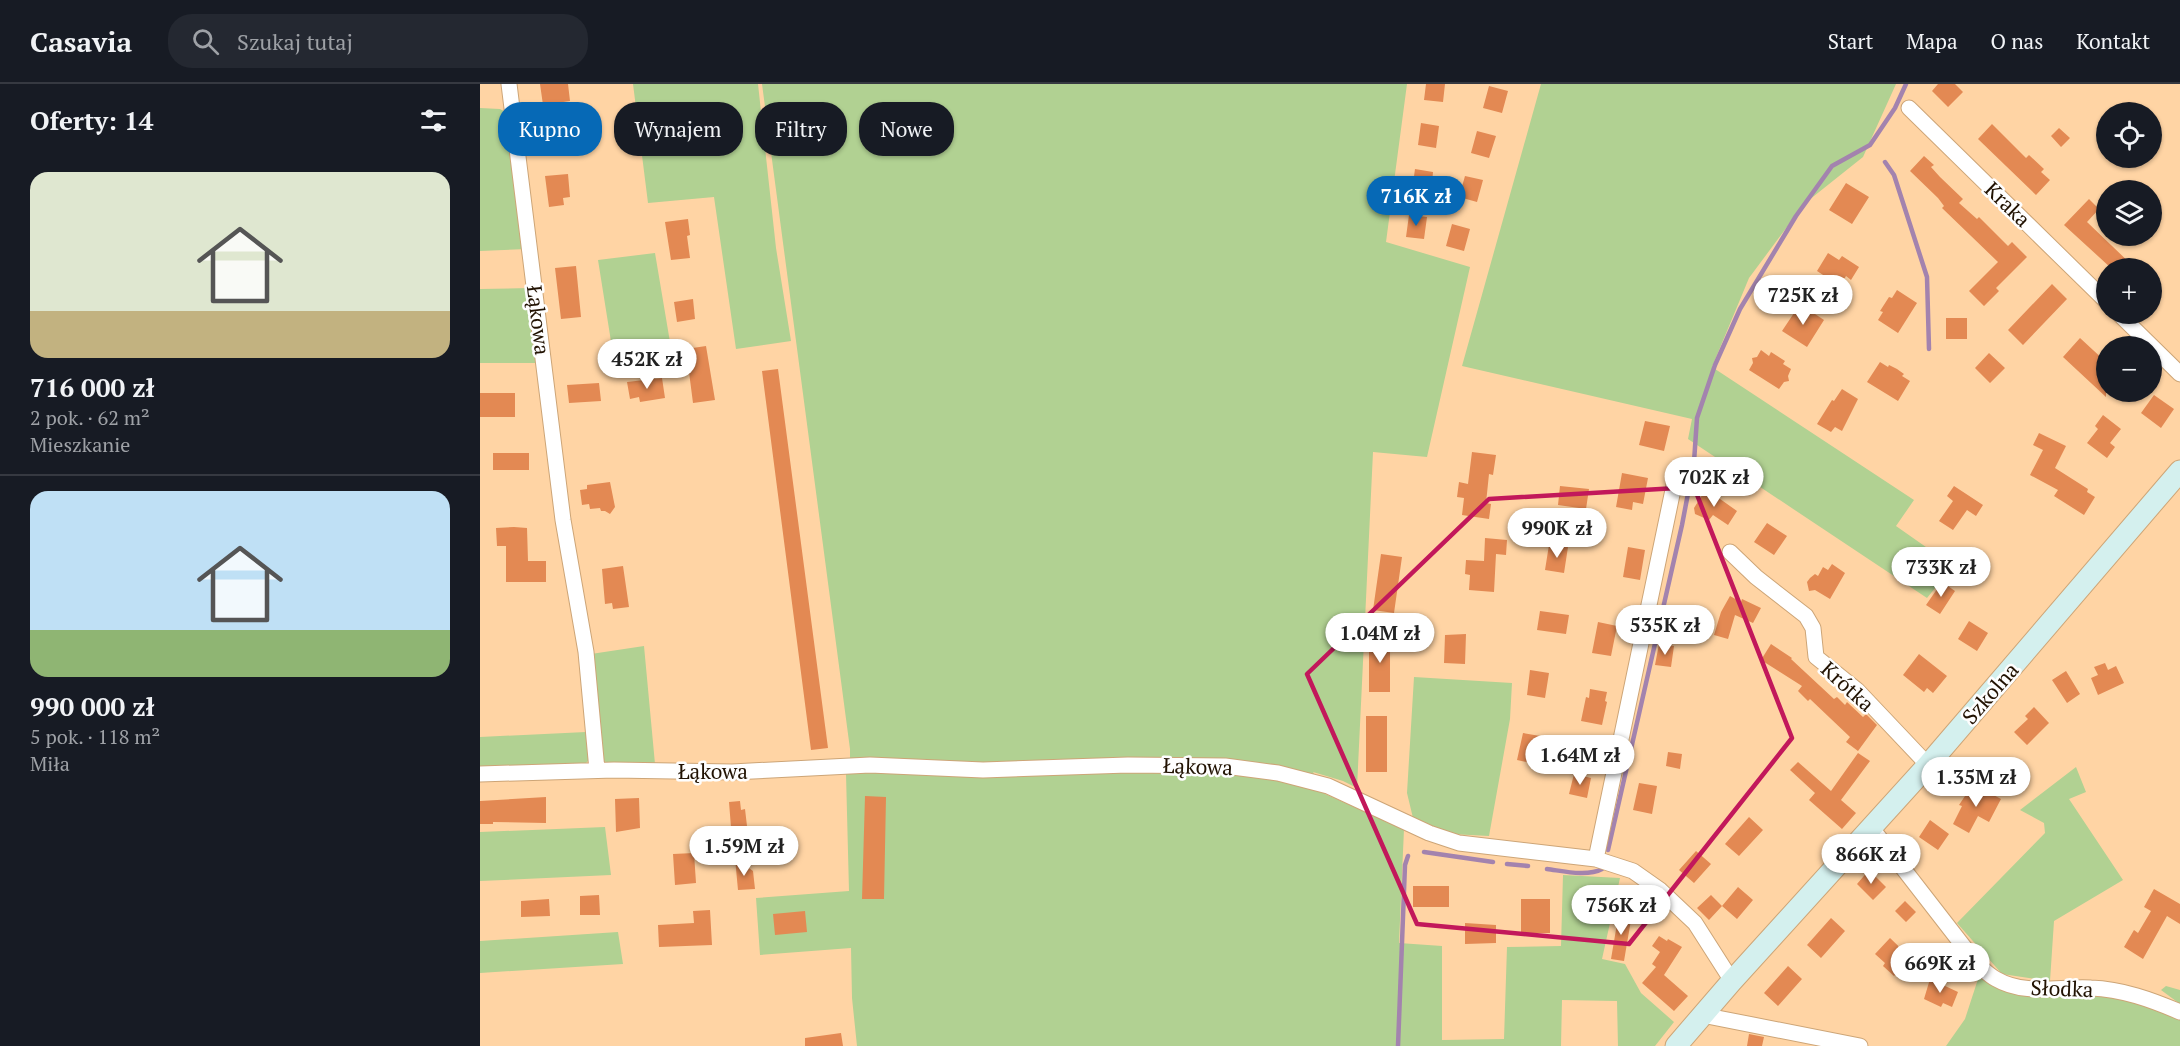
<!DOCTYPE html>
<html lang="pl">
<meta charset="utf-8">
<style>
body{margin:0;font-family:"PT Serif",serif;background:#242831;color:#f1f3f6;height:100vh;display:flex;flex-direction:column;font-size:22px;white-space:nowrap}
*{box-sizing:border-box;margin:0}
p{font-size:20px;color:#9ea1a6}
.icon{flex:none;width:33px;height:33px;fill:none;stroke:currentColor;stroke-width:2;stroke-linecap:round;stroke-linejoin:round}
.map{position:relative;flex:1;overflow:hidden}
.details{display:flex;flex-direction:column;background:#171b24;width:480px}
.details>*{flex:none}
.banner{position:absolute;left:18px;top:18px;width:570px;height:54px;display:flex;gap:12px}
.buttons{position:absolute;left:1616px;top:18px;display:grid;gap:12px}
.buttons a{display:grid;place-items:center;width:66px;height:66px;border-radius:50%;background:#171b24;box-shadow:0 2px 4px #0004;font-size:30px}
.price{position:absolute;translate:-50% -51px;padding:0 14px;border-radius:21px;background:#fff;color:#222;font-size:20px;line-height:39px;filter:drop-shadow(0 2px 3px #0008)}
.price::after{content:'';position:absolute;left:50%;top:36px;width:18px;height:14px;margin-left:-9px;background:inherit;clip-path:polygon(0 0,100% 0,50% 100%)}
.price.selected{background:#0669b6;color:#fff}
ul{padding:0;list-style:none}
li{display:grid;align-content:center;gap:12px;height:318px;padding:0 30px}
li+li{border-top:2px solid #363941}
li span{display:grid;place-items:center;height:186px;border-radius:18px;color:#555}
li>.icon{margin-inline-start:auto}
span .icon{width:108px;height:108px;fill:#fffc;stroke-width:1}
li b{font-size:26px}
h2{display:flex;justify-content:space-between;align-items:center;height:72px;padding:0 30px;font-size:26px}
.tag{padding:0 21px;border-radius:24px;background:#171b24;box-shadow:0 2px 4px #0004;font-size:21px;line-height:54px}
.tag.selected{background:#0669b6;color:#fff}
header{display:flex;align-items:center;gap:36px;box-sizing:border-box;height:84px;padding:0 30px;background:#171b24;border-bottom:2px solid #363941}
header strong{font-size:28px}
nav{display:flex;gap:33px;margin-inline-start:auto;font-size:21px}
.search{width:420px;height:54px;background:#242831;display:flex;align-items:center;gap:15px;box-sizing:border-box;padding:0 21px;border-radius:24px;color:#9ea1a6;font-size:22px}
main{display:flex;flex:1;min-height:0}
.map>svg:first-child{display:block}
.green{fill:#b1d192}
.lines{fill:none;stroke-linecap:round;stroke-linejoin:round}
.stream{stroke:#a383ae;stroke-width:4.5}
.building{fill:#e38953}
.street-casing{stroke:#cda577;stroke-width:17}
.secondary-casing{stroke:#cda577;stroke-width:23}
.street{stroke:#fff;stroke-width:15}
.secondary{stroke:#d4f0ee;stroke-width:21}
.marked{fill:none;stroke:#c2185b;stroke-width:4.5;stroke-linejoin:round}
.labels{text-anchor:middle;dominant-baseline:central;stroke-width:5;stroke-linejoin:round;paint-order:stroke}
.street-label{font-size:21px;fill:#211202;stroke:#fefefe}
</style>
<header>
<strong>Casavia</strong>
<div class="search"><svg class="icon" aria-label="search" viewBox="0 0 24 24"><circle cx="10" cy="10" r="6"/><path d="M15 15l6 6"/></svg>Szukaj tutaj</div>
<nav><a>Start</a><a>Mapa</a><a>O nas</a><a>Kontakt</a></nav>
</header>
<main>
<section class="details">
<h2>Oferty: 14<svg class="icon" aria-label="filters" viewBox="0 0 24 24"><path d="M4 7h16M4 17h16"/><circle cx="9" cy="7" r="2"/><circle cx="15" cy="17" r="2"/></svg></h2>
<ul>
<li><span style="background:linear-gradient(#dfe7d0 75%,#c2b280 0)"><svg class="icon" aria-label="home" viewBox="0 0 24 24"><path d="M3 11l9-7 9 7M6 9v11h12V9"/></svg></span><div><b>716 000 zł</b><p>2 pok. · 62 m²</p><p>Mieszkanie</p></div></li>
<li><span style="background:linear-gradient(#bfe0f5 75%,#8fb573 0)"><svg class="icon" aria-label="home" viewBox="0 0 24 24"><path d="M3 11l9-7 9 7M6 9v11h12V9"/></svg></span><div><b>990 000 zł</b><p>5 pok. · 118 m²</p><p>Miła</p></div></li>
</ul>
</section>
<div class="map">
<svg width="1700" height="962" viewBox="0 0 1700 962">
<rect width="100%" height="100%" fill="#ffd4a4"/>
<path class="green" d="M 153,0 L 278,0 L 296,164 L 311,257 L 256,265 L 234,113 L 168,119 Z
M 282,0 L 927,0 L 906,158 L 990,183 L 947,373 L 893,368 L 877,704 L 863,697 L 833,688 L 845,710 L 924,745 L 919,859 L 962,862 L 962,956 L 1024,955 L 1027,863 L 1081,862 L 1083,791 L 1140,794 L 1122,875 L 1145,880 L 1161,909 L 1194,938 L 1175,962 L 1138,962 L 1137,917 L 1082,916 L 1081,962 L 377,962 L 372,914 L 371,864 L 280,871 L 276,814 L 369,807 L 366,690 L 370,690 L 370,665 Z
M 1061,0 L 1416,0 L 1383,73 L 1324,120 L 1269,194 L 1232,283 L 1434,416 L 1416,442 L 1473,482 L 1447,514 L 1208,355 L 1212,335 L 982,282 Z
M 0,24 L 20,25 L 29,30 L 47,165 L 0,167 Z
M 175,169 L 191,264 L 133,270 L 118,176 Z
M 50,204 L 60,279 L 0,279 L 0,205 Z
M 164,562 L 175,680 L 131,682 L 123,676 L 111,570 Z
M 934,593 L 1032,599 L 1030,635 L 1009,752 L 971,750 L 933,734 L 927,709 Z
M 106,648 L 110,675 L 103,682 L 0,685 L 0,653 Z
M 1596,683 L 1606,708 L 1589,715 L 1643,796 L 1574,837 L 1570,897 L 1522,890 L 1477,839 L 1565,749 L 1564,739 L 1540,726 Z
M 125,743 L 131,791 L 0,797 L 0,748 Z
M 138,848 L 143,880 L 0,889 L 0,857 Z
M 1499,892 L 1503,896 L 1549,912 L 1633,910 L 1700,933 L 1700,962 L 1466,962 L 1485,935 Z
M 1686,902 L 1700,906 L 1700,920 L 1681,906 Z"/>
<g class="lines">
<path class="stream" d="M 1405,78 L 1414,91 L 1447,193 L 1449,265
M 1128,766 L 1202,441 L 1214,378 L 1217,334 L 1235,281 L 1260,225 L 1316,132 L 1352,82 L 1390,61 L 1415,24 L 1426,0
M 944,768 L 1013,778
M 1027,780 L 1048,782
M 1067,785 C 1083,787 1107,793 1122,785
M 918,962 L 925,781 L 928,772"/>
</g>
<path class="building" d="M 60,0 L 88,0 L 90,17 L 63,21 Z
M 946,0 L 965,0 L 963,18 L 944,16 Z
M 1458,0 L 1475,0 L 1483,8 L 1468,23 L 1452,7 Z
M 1009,2 L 1028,7 L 1022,29 L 1003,24 Z
M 941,39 L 959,42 L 956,64 L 938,61 Z
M 1512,40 L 1546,74 L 1549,71 L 1564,85 L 1561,88 L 1570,96 L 1556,111 L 1498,55 Z
M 1579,44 L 1590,54 L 1581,63 L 1571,52 Z
M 997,47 L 1016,52 L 1009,74 L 991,69 Z
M 1444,72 L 1454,81 L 1451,83 L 1460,93 L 1483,115 L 1479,119 L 1497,135 L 1499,133 L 1528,162 L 1532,158 L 1547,173 L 1516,204 L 1519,207 L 1504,222 L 1489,207 L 1518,178 L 1462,124 L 1464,122 L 1458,114 L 1430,87 Z
M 935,85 L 953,88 L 951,110 L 932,107 Z
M 88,90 L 90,113 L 83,114 L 84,121 L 69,123 L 65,92 Z
M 985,92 L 1003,96 L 997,118 L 979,113 Z
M 1366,99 L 1389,113 L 1372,140 L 1349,126 Z
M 1609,115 L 1619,125 L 1607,138 L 1655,184 L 1631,184 L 1584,141 Z
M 929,131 L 947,133 L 944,155 L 926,153 Z
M 208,135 L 210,151 L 207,152 L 210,174 L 191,176 L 185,138 Z
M 972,140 L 990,145 L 984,167 L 966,162 Z
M 1348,169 L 1359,176 L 1362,172 L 1379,183 L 1371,196 L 1366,192 L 1360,202 L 1337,187 Z
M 96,182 L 101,233 L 81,235 L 75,184 Z
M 1572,200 L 1587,215 L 1543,261 L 1528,246 Z
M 1417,206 L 1437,219 L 1418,249 L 1398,236 L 1403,228 L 1400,227 L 1409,213 L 1412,214 Z
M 213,215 L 215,235 L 197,238 L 194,218 Z
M 1320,220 L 1344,236 L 1327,263 L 1302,247 Z
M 1466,234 L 1487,234 L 1487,255 L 1466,255 Z
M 1600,254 L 1626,278 L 1626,313 L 1583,273 Z
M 226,262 L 235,316 L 213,319 L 206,265 Z
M 1281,266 L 1289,272 L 1291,268 L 1305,277 L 1303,280 L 1311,285 L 1308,292 L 1309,297 L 1304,298 L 1299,305 L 1269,286 L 1273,279 L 1272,274 L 1277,273 Z
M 1509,269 L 1525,284 L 1510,299 L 1495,284 Z
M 1400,278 L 1408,283 L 1409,281 L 1417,285 L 1424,290 L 1422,292 L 1430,297 L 1418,317 L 1387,298 Z
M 298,285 L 348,664 L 331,666 L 282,287 Z
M 182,294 L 185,314 L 160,318 L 159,313 L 150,315 L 147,298 Z
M 119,299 L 121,317 L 89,319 L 87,301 Z
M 1362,305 L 1378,315 L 1362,347 L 1355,343 L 1351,348 L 1337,340 L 1352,316 L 1354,317 Z
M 0,309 L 35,309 L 35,333 L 0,333 Z
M 1674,311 L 1694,325 L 1681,344 L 1661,329 Z
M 1623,331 L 1641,345 L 1630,359 L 1635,363 L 1627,374 L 1607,359 L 1618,345 L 1615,342 Z
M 1165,337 L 1190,342 L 1184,367 L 1159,361 Z
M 1559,349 L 1586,362 L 1575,384 L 1608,405 L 1607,408 L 1615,413 L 1604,431 L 1574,412 L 1578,406 L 1550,391 L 1563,366 L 1553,361 Z
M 992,368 L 1016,371 L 1013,391 L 1009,390 L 1006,419 L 1011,420 L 1009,435 L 982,431 L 984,414 L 977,413 L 979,398 L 988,400 Z
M 13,369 L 49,369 L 49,386 L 13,386 Z
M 1142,389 L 1168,394 L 1163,420 L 1153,418 L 1152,426 L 1136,423 Z
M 130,398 L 135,423 L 130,430 L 125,427 L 121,427 L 120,424 L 110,425 L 109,420 L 102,421 L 100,406 L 107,405 L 107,401 Z
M 1080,402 L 1109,405 L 1106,425 L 1078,421 Z
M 1474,402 L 1503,421 L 1496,432 L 1487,426 L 1473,446 L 1459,437 L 1473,417 L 1467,412 Z
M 1226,405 L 1257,427 L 1248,441 L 1233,431 L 1229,436 L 1215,430 L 1214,424 Z
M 1287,439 L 1307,452 L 1294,471 L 1274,458 Z
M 34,443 L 47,444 L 48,477 L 66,477 L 66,498 L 26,498 L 26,462 L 17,462 L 16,444 Z
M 1005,454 L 1027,456 L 1026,471 L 1016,470 L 1014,508 L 989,506 L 990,491 L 985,490 L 986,476 L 1004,477 Z
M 1069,461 L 1088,463 L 1084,489 L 1065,486 Z
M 1148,463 L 1165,466 L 1160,496 L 1143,493 Z
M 901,470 L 922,473 L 914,529 L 893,526 Z
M 1352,480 L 1365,489 L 1350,515 L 1335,506 L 1329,507 L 1327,498 L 1330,494 L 1335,490 L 1338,492 L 1343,483 L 1348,486 Z
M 143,482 L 149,523 L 133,525 L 132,519 L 125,520 L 122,485 Z
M 1462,498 L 1475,507 L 1460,530 L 1446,521 Z
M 1250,512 L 1261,518 L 1262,515 L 1281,524 L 1273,539 L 1255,531 L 1248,555 L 1234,551 L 1241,528 Z
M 1060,527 L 1089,531 L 1086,550 L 1057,546 Z
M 1489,537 L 1508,549 L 1497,567 L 1478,555 Z
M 1118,538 L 1137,542 L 1131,572 L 1112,569 Z
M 986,550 L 985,580 L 964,579 L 965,551 Z
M 910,551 L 910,608 L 889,608 L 889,552 Z
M 1179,560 L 1194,562 L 1191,583 L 1175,581 Z
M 1291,560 L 1312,574 L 1311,575 L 1354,615 L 1357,613 L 1365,621 L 1367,618 L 1383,633 L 1386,630 L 1397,641 L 1378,667 L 1366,658 L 1370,653 L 1330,615 L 1328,617 L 1318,607 L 1322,602 L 1281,576 Z
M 1439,570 L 1467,592 L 1453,609 L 1447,604 L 1444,608 L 1423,591 Z
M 1625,579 L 1628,586 L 1636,582 L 1644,599 L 1618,611 L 1611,594 L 1618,591 L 1614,583 Z
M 1050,586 L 1069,589 L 1065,614 L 1047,611 Z
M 1586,587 L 1600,610 L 1587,619 L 1572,596 Z
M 1110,605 L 1127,608 L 1125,617 L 1127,618 L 1122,641 L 1101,637 L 1106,613 L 1109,614 Z
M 1554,623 L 1569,639 L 1547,661 L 1534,648 L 1548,635 L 1545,632 Z
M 886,632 L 907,632 L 907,688 L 886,688 Z
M 1043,649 L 1060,652 L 1056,680 L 1037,676 Z
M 1188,668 L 1202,670 L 1200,685 L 1186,682 Z
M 1378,669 L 1390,677 L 1361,716 L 1376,729 L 1362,745 L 1329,716 L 1335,709 L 1310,686 L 1318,678 L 1351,707 Z
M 1094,690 L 1111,694 L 1107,714 L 1089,710 Z
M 1159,699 L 1177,702 L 1172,730 L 1153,726 Z
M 1493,700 L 1521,715 L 1509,738 L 1498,732 L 1489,749 L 1473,740 L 1482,722 L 1479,721 Z
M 385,712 L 406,713 L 404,815 L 382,815 Z
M 66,713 L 66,739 L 13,738 L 13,740 L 0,740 L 0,717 Z
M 159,714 L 160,744 L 136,748 L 135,715 Z
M 260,717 L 261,726 L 265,725 L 267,742 L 262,743 L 263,755 L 252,756 L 249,718 Z
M 1269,733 L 1283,746 L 1259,772 L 1245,760 Z
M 1450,736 L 1469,750 L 1458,766 L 1439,753 Z
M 1216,767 L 1231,780 L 1214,799 L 1199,786 Z
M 214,769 L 216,799 L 195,801 L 193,770 Z
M 255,774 L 273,787 L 275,805 L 258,806 Z
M 1389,786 L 1406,803 L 1393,816 L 1377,800 Z
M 933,802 L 969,802 L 969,823 L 933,823 Z
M 1258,803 L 1273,816 L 1257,835 L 1242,822 L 1229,836 L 1217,824 L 1231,811 L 1242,822 Z
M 1674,805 L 1700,820 L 1700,840 L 1687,832 L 1663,875 L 1644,863 L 1654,846 L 1658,849 L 1671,827 L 1664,823 Z
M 119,811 L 120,831 L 100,831 L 100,812 Z
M 69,815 L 70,832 L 41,833 L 41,817 Z
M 1041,815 L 1070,815 L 1070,849 L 1041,849 Z
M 1425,817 L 1436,828 L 1426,838 L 1415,827 Z
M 230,826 L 232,861 L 179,863 L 178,841 L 214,839 L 213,827 Z
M 325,827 L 327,848 L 295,851 L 293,830 Z
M 1139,828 L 1152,830 L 1144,877 L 1131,875 Z
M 1351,834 L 1365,847 L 1341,874 L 1327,861 Z
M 985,839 L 1016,841 L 1016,859 L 985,860 Z
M 1179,852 L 1187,857 L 1188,855 L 1202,863 L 1184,891 L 1208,912 L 1194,927 L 1162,899 L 1176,883 L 1172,880 L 1180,868 L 1172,862 Z
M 1410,854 L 1438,881 L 1426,895 L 1421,895 L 1416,890 L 1414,892 L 1403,882 L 1405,879 L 1395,870 Z
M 1308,882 L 1322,895 L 1298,922 L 1284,909 Z
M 1450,895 L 1478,908 L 1472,923 L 1463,919 L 1461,923 L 1444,915 Z
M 361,949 L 363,962 L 325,962 L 325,954 Z
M 1269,950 L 1284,953 L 1282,962 L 1267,962 Z"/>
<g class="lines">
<defs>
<path id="street" d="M 29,0 L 83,436 L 106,568 L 117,686
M 1429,24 L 1626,217
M 1639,230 L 1700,290
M 1250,468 L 1276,493 L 1326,532 L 1333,544 L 1336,573 L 1377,606 L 1448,681
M 0,690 L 134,686 L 252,688 L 390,681 L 503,686 L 648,681 L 745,682 L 798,689 L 848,702 L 949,749 L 979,759 L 1116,775 L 1153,787 L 1180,806 L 1215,839 L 1252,897
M 1391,743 L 1498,881 C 1504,886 1510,892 1516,895 C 1545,912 1580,902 1611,904 C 1642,905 1672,916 1700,928
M 1116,775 L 1194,401
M 1222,931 L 1380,962"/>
<path id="secondary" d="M 1196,962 L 1252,897 L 1448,681 L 1700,387"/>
</defs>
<use href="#street" class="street-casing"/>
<use href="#secondary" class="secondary-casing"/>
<use href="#street" class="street"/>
<use href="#secondary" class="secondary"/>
</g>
<path class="marked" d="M 1214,403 L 1312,654 L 1149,860 L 937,840 L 827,590 L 1009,415 Z"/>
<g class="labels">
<g class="street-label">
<text transform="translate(1528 120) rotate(44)">Kraka</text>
<text transform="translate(59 236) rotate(83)">Łąkowa</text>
<text transform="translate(1368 602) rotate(42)">Krótka</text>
<text transform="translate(1510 609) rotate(-49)">Szkolna</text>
<text transform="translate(718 682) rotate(2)">Łąkowa</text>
<text x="233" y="687">Łąkowa</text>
<text transform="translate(1582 904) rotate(2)">Słodka</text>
</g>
</g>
</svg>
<div class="buttons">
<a><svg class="icon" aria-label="locate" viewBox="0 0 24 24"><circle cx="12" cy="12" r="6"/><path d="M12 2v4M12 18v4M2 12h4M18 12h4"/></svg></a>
<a><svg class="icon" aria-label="layers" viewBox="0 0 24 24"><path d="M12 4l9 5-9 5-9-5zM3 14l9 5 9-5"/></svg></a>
<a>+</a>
<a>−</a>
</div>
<b class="price selected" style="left:936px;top:143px">716K zł</b>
<b class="price" style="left:1323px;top:242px">725K zł</b>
<b class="price" style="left:167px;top:306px">452K zł</b>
<b class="price" style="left:1234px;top:424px">702K zł</b>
<b class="price" style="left:1077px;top:475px">990K zł</b>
<b class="price" style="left:1461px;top:514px">733K zł</b>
<b class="price" style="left:1185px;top:572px">535K zł</b>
<b class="price" style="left:900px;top:580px">1.04M zł</b>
<b class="price" style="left:1100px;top:702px">1.64M zł</b>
<b class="price" style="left:1496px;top:724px">1.35M zł</b>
<b class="price" style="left:264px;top:793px">1.59M zł</b>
<b class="price" style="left:1391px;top:801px">866K zł</b>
<b class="price" style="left:1141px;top:852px">756K zł</b>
<b class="price" style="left:1460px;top:910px">669K zł</b>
<div class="banner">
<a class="tag selected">Kupno</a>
<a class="tag">Wynajem</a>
<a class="tag">Filtry</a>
<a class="tag">Nowe</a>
</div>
</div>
</main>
